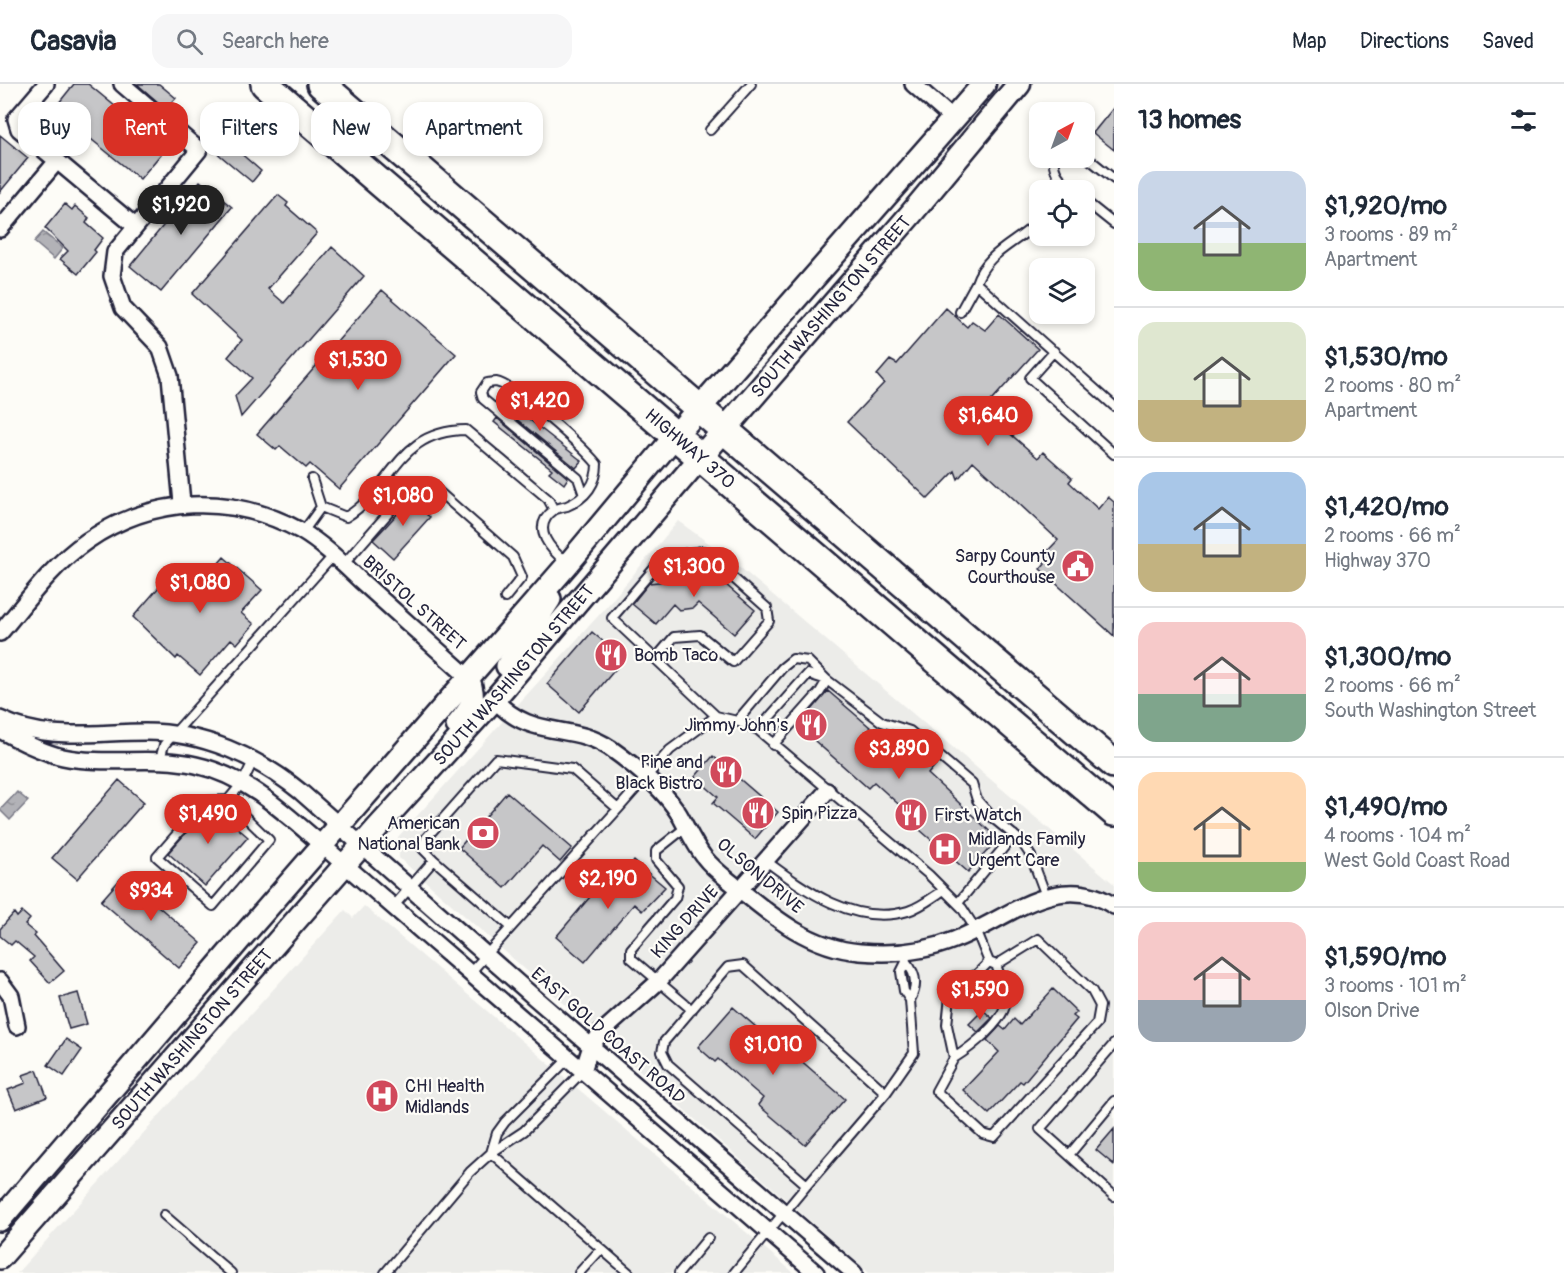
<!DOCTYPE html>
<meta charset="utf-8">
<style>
body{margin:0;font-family:Pangolin,sans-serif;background:#f6f6f7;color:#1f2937;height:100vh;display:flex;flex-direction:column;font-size:22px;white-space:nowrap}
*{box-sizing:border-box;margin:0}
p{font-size:20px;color:#747a83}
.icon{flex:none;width:33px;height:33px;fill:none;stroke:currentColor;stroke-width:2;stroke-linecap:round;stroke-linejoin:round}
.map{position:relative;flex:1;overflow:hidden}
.panel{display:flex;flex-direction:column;background:#fff;width:450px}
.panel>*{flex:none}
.top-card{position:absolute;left:18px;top:18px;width:570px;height:54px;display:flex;gap:12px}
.needle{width:39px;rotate:41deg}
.controls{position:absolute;left:1029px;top:18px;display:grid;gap:12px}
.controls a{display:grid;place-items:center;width:66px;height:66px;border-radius:12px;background:#fff;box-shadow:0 3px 9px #0003;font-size:30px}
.price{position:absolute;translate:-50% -51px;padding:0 14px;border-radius:21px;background:#d93025;color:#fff;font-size:20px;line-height:39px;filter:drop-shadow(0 2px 3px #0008)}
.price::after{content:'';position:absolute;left:50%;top:36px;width:18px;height:14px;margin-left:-9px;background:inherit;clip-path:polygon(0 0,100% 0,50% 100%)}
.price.on{background:#222;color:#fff}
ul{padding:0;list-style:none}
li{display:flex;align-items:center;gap:18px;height:150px;padding:0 24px}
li+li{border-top:2px solid #e0e1e3}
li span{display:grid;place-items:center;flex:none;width:168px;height:120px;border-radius:18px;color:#555}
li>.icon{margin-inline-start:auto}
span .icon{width:72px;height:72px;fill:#fffc;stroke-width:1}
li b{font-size:26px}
h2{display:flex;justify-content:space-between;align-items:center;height:72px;padding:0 24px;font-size:26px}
.chip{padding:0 21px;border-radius:18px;background:#fff;box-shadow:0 3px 9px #0003;font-size:21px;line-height:54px}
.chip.on{background:#d93025;color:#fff}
header{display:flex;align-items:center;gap:36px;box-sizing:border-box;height:84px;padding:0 30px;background:#fff;border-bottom:2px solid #e0e1e3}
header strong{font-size:28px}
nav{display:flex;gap:33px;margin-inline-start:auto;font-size:21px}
.search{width:420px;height:54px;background:#f6f6f7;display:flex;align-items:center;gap:15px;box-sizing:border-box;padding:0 21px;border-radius:18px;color:#747a83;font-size:22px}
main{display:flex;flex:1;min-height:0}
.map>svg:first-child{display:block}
.built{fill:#ecece9}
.water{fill:url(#water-ripples);stroke:#787885;stroke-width:1.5}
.building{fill:#c6c6c8;stroke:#22223b;stroke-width:1.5}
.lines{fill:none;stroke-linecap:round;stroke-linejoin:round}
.lane-casing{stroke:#22223b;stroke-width:12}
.street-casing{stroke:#22223b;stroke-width:20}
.secondary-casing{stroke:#22223b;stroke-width:26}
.primary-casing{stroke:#22223b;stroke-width:27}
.highway-casing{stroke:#22223b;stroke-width:32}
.lane{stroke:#fdfcf7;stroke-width:8}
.street{stroke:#fdfcf7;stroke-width:15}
.secondary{stroke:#fdfcf7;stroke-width:21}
.primary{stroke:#fdfcf7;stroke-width:22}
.highway{stroke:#fdfcf7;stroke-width:27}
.labels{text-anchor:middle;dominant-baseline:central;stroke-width:4.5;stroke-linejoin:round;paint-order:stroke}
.street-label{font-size:18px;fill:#22223b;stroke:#fdfcf7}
.poi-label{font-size:18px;fill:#22223b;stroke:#fdfcf7;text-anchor:start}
</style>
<header>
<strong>Casavia</strong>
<div class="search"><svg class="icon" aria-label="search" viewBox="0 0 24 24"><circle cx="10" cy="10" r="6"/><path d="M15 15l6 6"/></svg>Search here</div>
<nav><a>Map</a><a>Directions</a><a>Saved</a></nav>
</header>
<main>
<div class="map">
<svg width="1114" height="1189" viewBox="0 0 1114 1189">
<defs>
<pattern id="water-ripples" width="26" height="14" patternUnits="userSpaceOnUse" patternTransform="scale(1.5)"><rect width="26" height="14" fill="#b2b2b7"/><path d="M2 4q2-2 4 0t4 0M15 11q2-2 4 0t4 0" fill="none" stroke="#909096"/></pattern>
</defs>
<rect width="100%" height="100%" fill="#fdfcf7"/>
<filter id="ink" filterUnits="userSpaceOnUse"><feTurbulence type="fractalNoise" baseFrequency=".0167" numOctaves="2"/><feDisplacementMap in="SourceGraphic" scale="12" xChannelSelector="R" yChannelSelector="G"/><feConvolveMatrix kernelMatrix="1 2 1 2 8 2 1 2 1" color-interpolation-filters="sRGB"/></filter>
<g filter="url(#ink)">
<path class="built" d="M 678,437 L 728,473 L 1114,800 L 1114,1189 L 869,1189 L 399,774 L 398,753 L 608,521 Z
M 364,822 L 794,1189 L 17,1189 L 345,826 L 353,834 Z"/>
<path class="water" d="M 43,148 L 63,164 L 54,175 L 34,158 Z
M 17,708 L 28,717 L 10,736 L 0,726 Z"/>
<path class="building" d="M 74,0 L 88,0 L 166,64 L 140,95 L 54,25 Z
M 137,0 L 159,0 L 176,14 L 166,25 Z
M 1114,23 L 1114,66 L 1093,49 Z
M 214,46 L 261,87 L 252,98 L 204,58 Z
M 0,51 L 28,74 L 0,108 Z
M 200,97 L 232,123 L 161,208 L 130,182 Z
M 278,111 L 288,119 L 286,122 L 317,149 L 268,205 L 284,219 L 332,163 L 364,192 L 241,333 L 235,312 L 252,294 L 228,273 L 242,256 L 192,210 Z
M 65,120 L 72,126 L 75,122 L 89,134 L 86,139 L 103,154 L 94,166 L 96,168 L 78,190 L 60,175 L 68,167 L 45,144 Z
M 382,206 L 456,270 L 339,405 L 310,380 L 306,384 L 280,362 L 276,366 L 257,350 Z
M 946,224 L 967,243 L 972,237 L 985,246 L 999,230 L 1038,265 L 983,326 L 1038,374 L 1043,368 L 1072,394 L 1069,398 L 1098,425 L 1108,413 L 1114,418 L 1114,552 L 1040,485 L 1045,479 L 1040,475 L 1058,456 L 973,377 L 958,395 L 955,387 L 928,415 L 847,338 L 884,299 L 877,291 L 890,276 L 897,280 Z
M 529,302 L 539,310 L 535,315 L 525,308 Z
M 511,315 L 528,325 L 525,328 L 530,336 L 582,377 L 576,384 L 503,324 Z
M 497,334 L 568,394 L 564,400 L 549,388 L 552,385 L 494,338 Z
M 415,411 L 432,426 L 427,431 L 430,433 L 393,474 L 373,456 Z
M 224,473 L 262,506 L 241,529 L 254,540 L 237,560 L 231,555 L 200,591 L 178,572 L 176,575 L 133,533 L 165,496 L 176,506 L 193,487 L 204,496 Z
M 691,475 L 693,496 L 718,494 L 755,526 L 734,550 L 698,519 L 693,524 L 679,526 L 673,520 L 656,540 L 632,520 L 649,499 L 676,496 L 674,478 Z
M 592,548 L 624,575 L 579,628 L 547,600 Z
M 828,607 L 899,668 L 910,655 L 937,679 L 928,690 L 998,755 L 968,788 L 904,732 L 907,728 L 874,698 L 868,704 L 798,642 Z
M 713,672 L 778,728 L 755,755 L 713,719 L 718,713 L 695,693 Z
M 119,696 L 144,718 L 77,795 L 52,774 Z
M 507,708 L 572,764 L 560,778 L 542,762 L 505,804 L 459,764 Z
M 209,723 L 213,723 L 248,753 L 205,802 L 168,769 Z
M 634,777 L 665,803 L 642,827 L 634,820 L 585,878 L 556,853 L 606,794 L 614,800 Z
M 123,792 L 201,859 L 179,884 L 101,817 Z
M 22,828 L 30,835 L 25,841 L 36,850 L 34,852 L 64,887 L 50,899 L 30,877 L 34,873 L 15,857 L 11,861 L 0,852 L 0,845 L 14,829 L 17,833 Z
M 1053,905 L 1077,928 L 1073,932 L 1077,935 L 1023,999 L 1020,997 L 989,1030 L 963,1006 L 999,968 L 987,956 L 1000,942 L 1005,946 L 1014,935 L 1020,941 Z
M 78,909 L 87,940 L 69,945 L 60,914 Z
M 733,923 L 795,977 L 798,974 L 845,1015 L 805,1061 L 758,1021 L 763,1014 L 718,975 L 715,978 L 698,963 Z
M 983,926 L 992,934 L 978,948 L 969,940 Z
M 66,955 L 82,966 L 64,992 L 48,981 Z
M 37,986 L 47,1013 L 16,1025 L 8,1006 L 26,999 L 23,991 Z
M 1114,1045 L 1114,1081 L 1096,1066 Z"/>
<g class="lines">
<defs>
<path id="lane" d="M 710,46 L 751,0
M 1084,71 L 1114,95
M 1054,74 C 1052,89 1062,97 1073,106
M 1084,116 L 1114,140
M 1040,136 C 1018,159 987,167 976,199 L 1114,322
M 960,228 L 976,199
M 1054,267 L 1030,294 L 1114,370
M 312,395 L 321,423 L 346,433 C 396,402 396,347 466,346 L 548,415 L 554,426
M 303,448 L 321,423
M 567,479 C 552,467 529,444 554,426 C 557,424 563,423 567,422 C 586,414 597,399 597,380 C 583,363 515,301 496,298 C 493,298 490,299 487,299 L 481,308 L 483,315 L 578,394 L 584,411
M 343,481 L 411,403 L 422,400 L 438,407 L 513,473 L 522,493 L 505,514
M 656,574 L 674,553 L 700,551 L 733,578 L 769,537 L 767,524 L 703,467 L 664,473 L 612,534 L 716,632 L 737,637 L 758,646 L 929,791 L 962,824 L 976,846 L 989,878 L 977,890 L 951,903 L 947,941 L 954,974 L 936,1007 L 983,1050 L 994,1053 L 1097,939 L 1100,922 L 1092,907 L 1038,855 L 996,881 L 989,878
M 737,637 L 782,584 L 793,575 L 808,577 L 827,596 L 820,608 L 773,661
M 758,646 L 808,590 L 827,596 L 882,638 L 910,647 L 972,700 L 977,716 L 994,735 L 1021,757 L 1031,772 L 1046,812
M 160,675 L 164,661 L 333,472
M 228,716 L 269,756 L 213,822 L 157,773 L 206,717 L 228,716 L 243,698 L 254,675
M 686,743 L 656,767 L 656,776 L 678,802 L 675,814 L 631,865 L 631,874 L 692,926
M 434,776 L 511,843
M 766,777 C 805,806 855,843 908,827 C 921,823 933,813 944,806
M 958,819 L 1014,751
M 393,823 L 434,776 L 423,765 L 426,754 L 496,675 L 572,685 L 618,725 L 670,666 L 716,632
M 906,878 C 916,889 918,902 910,916
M 469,890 L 618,725
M 1114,960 L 1040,1045 L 1114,1112
M 954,974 C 970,964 1005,937 1006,917 C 1006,905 1000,892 996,881
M 886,1009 L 743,881 L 728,883 L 664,958 L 662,968 L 668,980 L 807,1101 L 886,1009 L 914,969 L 910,916 L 904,907 L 901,888 L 906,878 L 905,869
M 491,1069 L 629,1189
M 491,1069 L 497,1049 L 505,1038 L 568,975
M 1069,1071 L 1114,1017
M 164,1131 L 231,1189
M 385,1189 L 470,1088 L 491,1069 L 524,1047 L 583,987
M 579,1189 L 601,1165
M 679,1189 L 708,1154
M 734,1189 L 807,1101"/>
<path id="street" d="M 46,0 L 16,35 L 19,45 L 135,142
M 122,0 L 199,66 L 115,168 L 112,192 L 123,224 L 160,263 L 170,292 L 182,419
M 913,0 L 953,35
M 0,145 L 57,77
M 0,549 C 27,517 52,481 87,457 C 153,412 231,409 301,447 C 323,460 342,479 360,496 C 397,529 432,561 468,593
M 495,616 C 531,656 571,638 610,664 C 634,681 663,704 679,730 C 687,744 694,760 704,773 C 713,785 726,794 738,804 C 774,834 811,864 860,868 C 893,871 924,868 954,856 C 1005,837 1059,784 1114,822
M 0,635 C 49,658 93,648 145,648 C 202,648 257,672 301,708 L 535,914 L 854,1189
M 0,646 C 20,657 41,668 63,673 C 107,682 152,671 196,681 C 246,692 284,728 322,761 L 816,1189
M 0,897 L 11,912 L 17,942
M 583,987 L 591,962 L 601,949 L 659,897 L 827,707"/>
<g id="secondary">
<path d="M 507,582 L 550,515"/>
<path d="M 457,641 C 473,622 477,617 468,593"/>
<path d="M 0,1136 L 243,852 L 568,480 L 675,352"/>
<path id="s1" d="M 0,1174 L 377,744 L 493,617 L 700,374"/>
</g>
<g id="primary">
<path d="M 675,352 L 984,0"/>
<path id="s2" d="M 700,374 L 911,130 L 1019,0"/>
</g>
<g id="highway">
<path id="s3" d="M 265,0 L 1114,728"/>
<path d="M 321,0 L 1114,680"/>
</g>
</defs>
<use href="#lane" class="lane-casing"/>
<use href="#street" class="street-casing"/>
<use href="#secondary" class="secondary-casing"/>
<use href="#primary" class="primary-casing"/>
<use href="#highway" class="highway-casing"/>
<use href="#lane" class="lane"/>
<use href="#street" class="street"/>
<use href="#secondary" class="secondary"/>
<use href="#primary" class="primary"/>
<use href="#highway" class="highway"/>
</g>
</g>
<defs>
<symbol id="civic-disc" viewBox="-11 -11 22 22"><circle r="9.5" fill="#d1495b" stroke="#fdfcf7"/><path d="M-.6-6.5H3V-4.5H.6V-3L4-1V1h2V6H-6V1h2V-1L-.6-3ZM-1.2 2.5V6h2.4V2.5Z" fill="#fff"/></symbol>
<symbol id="restaurant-disc" viewBox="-11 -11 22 22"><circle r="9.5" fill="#d1495b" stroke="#fdfcf7"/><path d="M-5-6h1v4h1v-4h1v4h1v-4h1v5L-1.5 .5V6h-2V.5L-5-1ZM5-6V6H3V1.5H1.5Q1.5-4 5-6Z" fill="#fff"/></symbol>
<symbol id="bank-disc" viewBox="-11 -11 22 22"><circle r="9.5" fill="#d1495b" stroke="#fdfcf7"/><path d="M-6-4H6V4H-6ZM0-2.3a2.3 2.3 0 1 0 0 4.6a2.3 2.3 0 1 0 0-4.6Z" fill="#fff"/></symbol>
<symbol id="hospital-disc" viewBox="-11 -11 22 22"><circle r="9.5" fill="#d1495b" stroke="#fdfcf7"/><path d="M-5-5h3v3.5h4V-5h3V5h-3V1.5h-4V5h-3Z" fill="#fff"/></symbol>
</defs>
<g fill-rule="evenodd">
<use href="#civic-disc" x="1059" y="463" width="38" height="38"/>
<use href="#restaurant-disc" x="592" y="552" width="38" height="38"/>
<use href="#restaurant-disc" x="792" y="622" width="38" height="38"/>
<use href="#restaurant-disc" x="707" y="669" width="38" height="38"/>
<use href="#restaurant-disc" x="739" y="710" width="38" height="38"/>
<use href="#restaurant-disc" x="892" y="712" width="38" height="38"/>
<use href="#bank-disc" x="464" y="730" width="38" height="38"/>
<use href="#hospital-disc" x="926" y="746" width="38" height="38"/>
<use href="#hospital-disc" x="363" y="993" width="38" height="38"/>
</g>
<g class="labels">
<g class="street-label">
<text stroke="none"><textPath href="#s2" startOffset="200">SOUTH WASHINGTON STREET</textPath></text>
<text stroke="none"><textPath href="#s3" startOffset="560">HIGHWAY 370</textPath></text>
<text transform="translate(414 519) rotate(42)">BRISTOL STREET</text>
<text stroke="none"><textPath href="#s1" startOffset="777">SOUTH WASHINGTON STREET</textPath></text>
<text transform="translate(760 792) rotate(40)">OLSON DRIVE</text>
<text transform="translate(685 838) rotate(-48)">KING DRIVE</text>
<text transform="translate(608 952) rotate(41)">EAST GOLD COAST ROAD</text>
<text stroke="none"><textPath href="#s1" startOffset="291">SOUTH WASHINGTON STREET</textPath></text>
</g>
<g class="poi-label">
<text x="1055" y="472" text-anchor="end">Sarpy County<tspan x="1055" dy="21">Courthouse</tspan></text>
<text x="634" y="571">Bomb Taco</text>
<text x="788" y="641" text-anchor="end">Jimmy John's</text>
<text x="703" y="678" text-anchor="end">Pine and<tspan x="703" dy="21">Black Bistro</tspan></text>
<text x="781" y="729">Spin Pizza</text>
<text x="934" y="731">First Watch</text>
<text x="460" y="739" text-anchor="end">American<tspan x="460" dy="21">National Bank</tspan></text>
<text x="968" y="755">Midlands Family<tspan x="968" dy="21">Urgent Care</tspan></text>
<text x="405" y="1002">CHI Health<tspan x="405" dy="21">Midlands</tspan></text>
</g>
</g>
</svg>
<div class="controls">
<a><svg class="needle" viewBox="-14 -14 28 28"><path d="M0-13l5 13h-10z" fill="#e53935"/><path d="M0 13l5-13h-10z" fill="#747a83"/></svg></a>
<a><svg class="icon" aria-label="locate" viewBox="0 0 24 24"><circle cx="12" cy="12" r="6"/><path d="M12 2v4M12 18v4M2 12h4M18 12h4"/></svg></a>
<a><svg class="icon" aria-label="layers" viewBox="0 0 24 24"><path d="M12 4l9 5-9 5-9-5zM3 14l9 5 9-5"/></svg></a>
</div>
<b class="price on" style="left:181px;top:152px">$1,920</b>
<b class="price" style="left:358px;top:307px">$1,530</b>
<b class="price" style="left:540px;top:348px">$1,420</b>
<b class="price" style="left:988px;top:363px">$1,640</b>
<b class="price" style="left:403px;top:443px">$1,080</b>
<b class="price" style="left:694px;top:514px">$1,300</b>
<b class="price" style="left:200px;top:530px">$1,080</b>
<b class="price" style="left:899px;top:696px">$3,890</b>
<b class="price" style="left:208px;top:761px">$1,490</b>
<b class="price" style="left:608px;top:826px">$2,190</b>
<b class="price" style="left:151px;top:838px">$934</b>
<b class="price" style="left:980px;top:937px">$1,590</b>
<b class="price" style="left:773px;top:992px">$1,010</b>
<div class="top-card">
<a class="chip">Buy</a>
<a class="chip on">Rent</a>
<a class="chip">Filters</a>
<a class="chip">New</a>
<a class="chip">Apartment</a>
</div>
</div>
<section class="panel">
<h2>13 homes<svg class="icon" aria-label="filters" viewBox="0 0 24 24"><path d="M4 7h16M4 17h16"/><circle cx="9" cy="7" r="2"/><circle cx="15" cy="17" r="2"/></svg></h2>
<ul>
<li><span style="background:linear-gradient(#c9d6e8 60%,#8fb573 0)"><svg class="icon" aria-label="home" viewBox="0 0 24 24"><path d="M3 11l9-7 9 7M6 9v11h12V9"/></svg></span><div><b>$1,920/mo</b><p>3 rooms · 89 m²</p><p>Apartment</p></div></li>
<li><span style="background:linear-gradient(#dfe7d0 65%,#c2b280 0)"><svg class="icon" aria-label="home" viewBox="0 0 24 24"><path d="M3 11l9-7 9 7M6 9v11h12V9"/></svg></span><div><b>$1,530/mo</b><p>2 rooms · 80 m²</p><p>Apartment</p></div></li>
<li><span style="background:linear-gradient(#a9c7e8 60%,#c2b280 0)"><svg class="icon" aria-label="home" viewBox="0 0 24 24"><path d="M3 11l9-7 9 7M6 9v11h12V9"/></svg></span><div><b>$1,420/mo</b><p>2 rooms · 66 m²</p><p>Highway 370</p></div></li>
<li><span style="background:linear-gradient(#f6c9c9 60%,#7fa58c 0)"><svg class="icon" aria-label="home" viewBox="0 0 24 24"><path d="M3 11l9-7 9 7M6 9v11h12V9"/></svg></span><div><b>$1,300/mo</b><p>2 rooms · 66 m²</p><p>South Washington Street</p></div></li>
<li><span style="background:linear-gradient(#ffd9b3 75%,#8fb573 0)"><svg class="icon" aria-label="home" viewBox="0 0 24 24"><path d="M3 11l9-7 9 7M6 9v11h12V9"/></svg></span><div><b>$1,490/mo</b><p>4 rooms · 104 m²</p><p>West Gold Coast Road</p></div></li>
<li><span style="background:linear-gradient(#f6c9c9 65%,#9aa5b1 0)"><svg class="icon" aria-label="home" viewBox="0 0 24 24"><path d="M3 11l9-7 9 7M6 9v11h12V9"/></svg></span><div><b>$1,590/mo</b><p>3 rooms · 101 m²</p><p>Olson Drive</p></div></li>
</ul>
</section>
</main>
